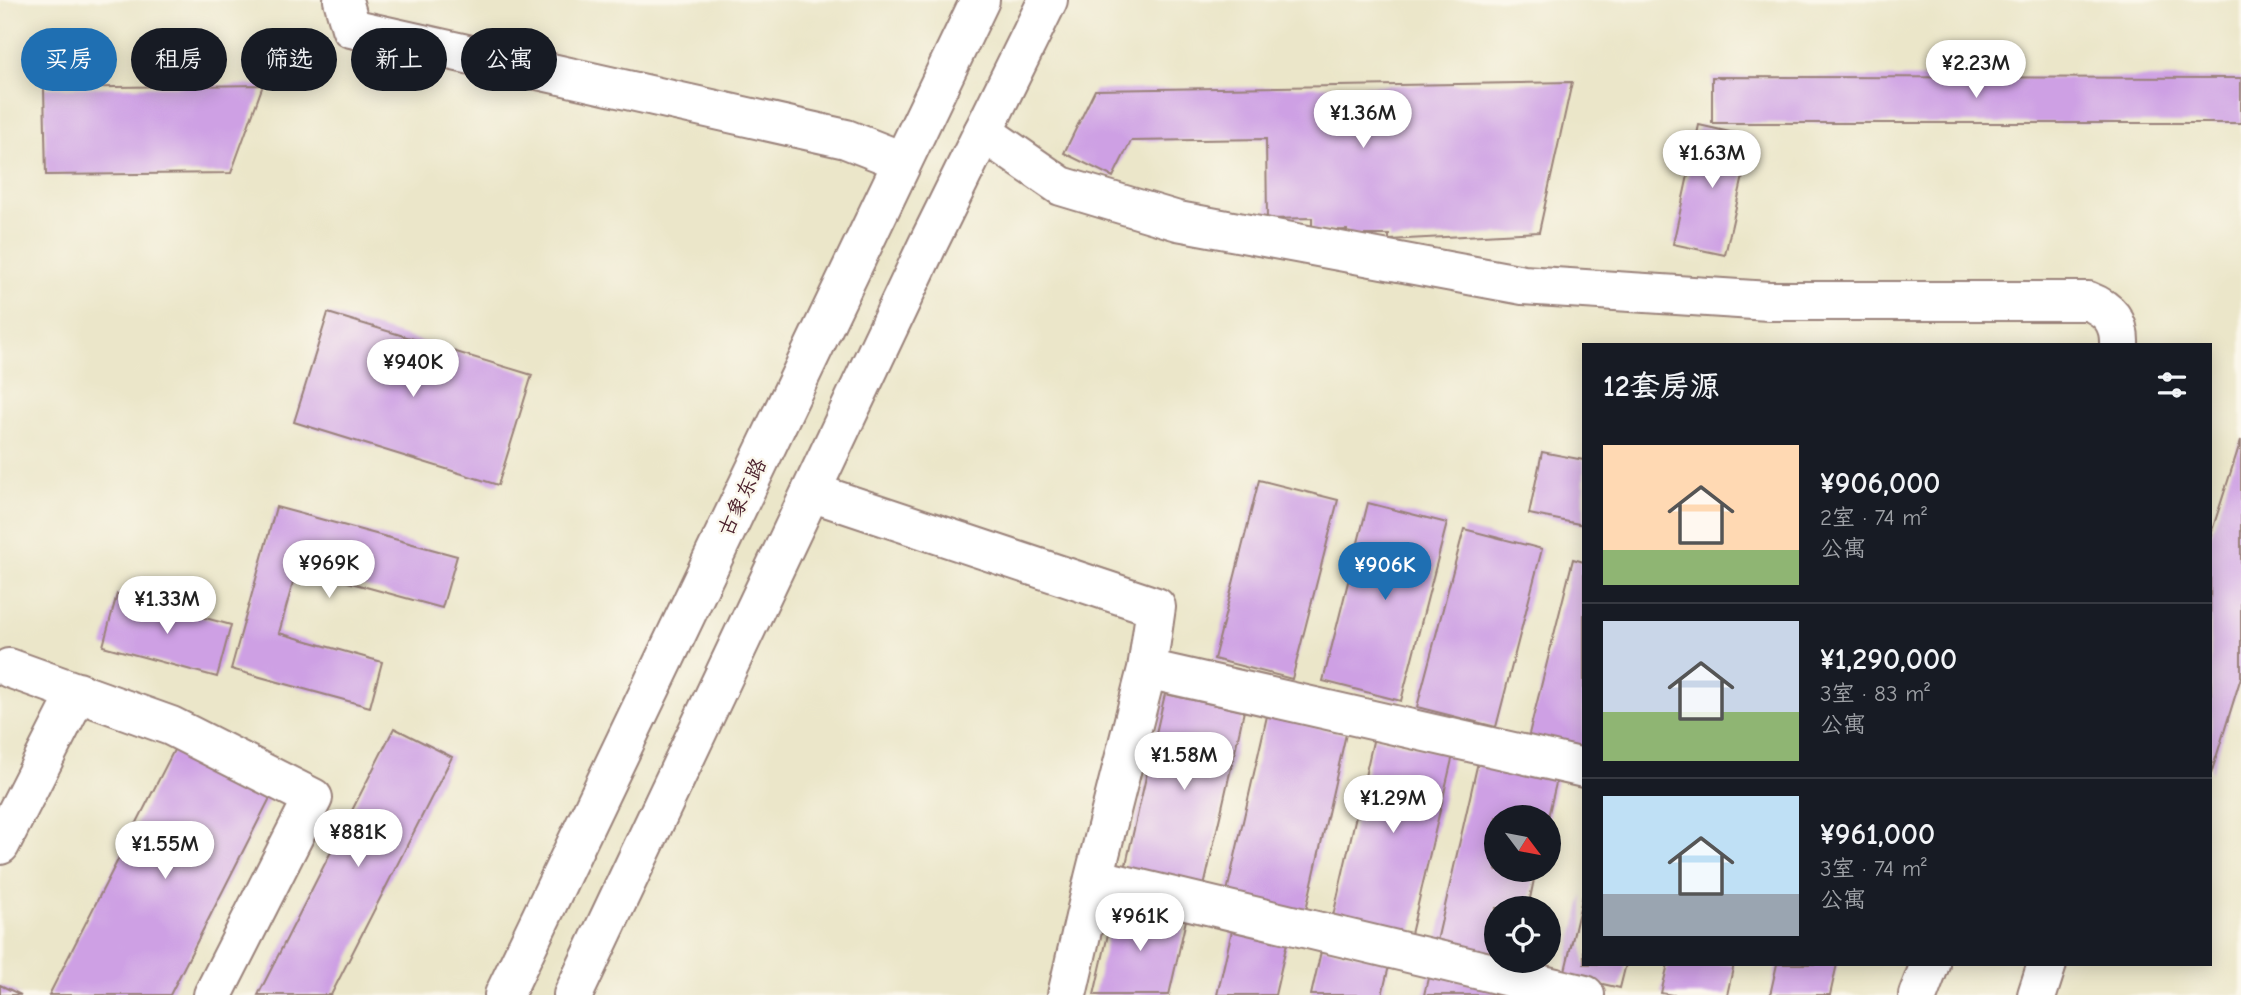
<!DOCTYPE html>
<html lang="zh">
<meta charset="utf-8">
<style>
body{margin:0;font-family:"Comic Neue","LXGW WenKai TC",sans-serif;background:#20242c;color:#f1f3f6;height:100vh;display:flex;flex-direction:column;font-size:26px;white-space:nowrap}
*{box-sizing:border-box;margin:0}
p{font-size:23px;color:#9ea1a6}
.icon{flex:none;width:38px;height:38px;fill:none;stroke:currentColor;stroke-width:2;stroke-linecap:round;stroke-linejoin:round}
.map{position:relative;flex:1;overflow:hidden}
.sheet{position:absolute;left:1582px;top:343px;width:630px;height:623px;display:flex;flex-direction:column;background:#171b24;border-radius:0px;box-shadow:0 4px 18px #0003}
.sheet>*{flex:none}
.guide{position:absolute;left:21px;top:28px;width:665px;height:63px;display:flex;gap:14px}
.needle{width:46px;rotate:122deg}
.controls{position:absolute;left:1484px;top:805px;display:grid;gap:14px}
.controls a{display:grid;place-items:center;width:77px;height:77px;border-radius:50%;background:#171b24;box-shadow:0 4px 18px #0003;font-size:35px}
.price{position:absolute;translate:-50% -60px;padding:0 16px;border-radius:24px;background:#fff;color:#222;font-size:23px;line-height:46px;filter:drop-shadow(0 2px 4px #0008)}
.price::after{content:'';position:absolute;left:50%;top:42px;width:21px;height:16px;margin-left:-10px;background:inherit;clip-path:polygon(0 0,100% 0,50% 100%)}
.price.active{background:#1f6fb2;color:#fff}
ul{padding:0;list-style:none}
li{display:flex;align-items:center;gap:21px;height:175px;padding:0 21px}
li+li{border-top:2px solid #363941}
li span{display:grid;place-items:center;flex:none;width:196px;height:140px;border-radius:0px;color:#555}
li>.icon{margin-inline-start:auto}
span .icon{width:84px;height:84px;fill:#fffc;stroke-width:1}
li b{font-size:30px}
h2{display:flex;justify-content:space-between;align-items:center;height:84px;padding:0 21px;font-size:30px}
.pill{padding:0 24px;border-radius:32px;background:#171b24;box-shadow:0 4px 18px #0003;font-size:24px;line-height:63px}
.pill.active{background:#1f6fb2;color:#fff}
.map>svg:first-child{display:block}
.building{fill:#cea0e4}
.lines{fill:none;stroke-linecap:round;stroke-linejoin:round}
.minor-casing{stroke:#9a827a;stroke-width:42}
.major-casing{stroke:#9a827a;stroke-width:42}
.minor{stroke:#fff;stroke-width:38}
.major{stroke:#fff;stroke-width:38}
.labels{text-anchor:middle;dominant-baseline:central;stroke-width:5;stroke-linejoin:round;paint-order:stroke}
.street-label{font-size:21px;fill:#4a1f2b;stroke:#fbf7ec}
</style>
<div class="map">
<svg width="2241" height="995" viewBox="0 0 2241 995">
<rect width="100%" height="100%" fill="#fbf7ec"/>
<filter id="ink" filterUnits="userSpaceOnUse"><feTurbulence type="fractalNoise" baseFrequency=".0143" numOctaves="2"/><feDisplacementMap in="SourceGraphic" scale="14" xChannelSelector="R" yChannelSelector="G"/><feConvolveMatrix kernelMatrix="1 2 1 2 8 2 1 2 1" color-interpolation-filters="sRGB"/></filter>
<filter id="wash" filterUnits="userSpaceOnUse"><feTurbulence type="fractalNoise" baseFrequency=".00686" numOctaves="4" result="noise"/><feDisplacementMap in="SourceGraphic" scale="28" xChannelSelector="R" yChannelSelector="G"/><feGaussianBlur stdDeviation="1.57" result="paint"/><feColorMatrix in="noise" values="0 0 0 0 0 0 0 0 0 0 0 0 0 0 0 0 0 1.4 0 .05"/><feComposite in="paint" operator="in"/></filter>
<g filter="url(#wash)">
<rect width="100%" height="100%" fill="#ebe6c9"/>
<g id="blocks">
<path class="building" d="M 1712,77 L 2241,78 L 2241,123 L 1712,123 Z
M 1572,82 L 1539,232 L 1389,240 L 1389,235 L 1347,235 L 1347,230 L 1312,231 L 1312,218 L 1267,219 L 1266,139 L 1131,141 L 1113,177 L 1064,153 L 1095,90 Z
M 263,85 L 231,173 L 46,175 L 44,88 Z
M 1699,125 L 1752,137 L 1725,255 L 1673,244 Z
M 328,313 L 532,375 L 498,485 L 294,422 Z
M 2241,440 L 2241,677 L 2211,774 L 2210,537 Z
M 1542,452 L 1584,460 L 1584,525 L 1529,514 Z
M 1259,480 L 1338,500 L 1292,679 L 1214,659 Z
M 1368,503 L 1447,523 L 1401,701 L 1323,681 Z
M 276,507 L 457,556 L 442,608 L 297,568 L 279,633 L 382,662 L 370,707 L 231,669 Z
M 1464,529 L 1542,549 L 1496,727 L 1417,707 Z
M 1573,559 L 1584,562 L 1584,752 L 1528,738 Z
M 117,594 L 231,625 L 217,677 L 103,646 Z
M 1165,694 L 1244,711 L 1203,891 L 1124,873 Z
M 1267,716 L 1346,734 L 1305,914 L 1226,896 Z
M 394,728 L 452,757 L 331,995 L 258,995 Z
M 1374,737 L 1453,755 L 1411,934 L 1333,916 Z
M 177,744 L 273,792 L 170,995 L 49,995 Z
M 1478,762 L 1557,779 L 1548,817 L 1496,817 L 1496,870 L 1536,870 L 1528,908 L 1496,908 L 1496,954 L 1437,941 Z
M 1583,895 L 1584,964 L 1626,964 L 1620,988 L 1564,975 Z
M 1115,904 L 1186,920 L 1169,995 L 1094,995 Z
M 1234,922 L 1289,934 L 1275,995 L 1217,995 Z
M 1322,947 L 1390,962 L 1382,995 L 1311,995 Z
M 1668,964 L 1734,964 L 1727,995 L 1672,995 L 1661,993 Z
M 1777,964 L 1837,964 L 1830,995 L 1770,995 Z
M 1429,974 L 1498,989 L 1496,995 L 1424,995 Z
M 0,985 L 21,995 L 0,995 Z"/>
</g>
</g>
<g filter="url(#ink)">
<use href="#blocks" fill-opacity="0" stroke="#9a827a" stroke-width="2"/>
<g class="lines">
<defs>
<path id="minor" d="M 343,0 L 351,28 L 846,139 L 902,161
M 983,132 L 1061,186 L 1178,221 L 1523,285 L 1769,301 L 2088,301 C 2109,309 2120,322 2119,345
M 811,492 L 1156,607 L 1147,669 L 1584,768
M 9,668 L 171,726 L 313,798 L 213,995
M 0,845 L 78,692
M 1094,878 L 1585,995
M 1067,995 L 1094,878 L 1147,669
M 1918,995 L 1930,964
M 2037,995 L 2047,964"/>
<path id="major" d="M 504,995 L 980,0
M 573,995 L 927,246 L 1048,0"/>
</defs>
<use href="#minor" class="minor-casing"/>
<use href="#major" class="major-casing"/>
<use href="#minor" class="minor"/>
<use href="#major" class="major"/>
</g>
</g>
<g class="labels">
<g class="street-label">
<text transform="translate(742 497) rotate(-64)">古象东路</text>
</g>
</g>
</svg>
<div class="controls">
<a><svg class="needle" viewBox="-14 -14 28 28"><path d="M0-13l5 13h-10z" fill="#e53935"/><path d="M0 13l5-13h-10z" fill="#9ea1a6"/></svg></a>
<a><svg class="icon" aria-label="locate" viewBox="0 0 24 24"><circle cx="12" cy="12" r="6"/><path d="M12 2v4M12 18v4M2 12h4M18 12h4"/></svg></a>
</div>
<b class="price" style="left:1976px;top:100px">¥2.23M</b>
<b class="price" style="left:1363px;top:150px">¥1.36M</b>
<b class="price" style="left:1712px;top:190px">¥1.63M</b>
<b class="price" style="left:413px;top:399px">¥940K</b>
<b class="price" style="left:329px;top:600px">¥969K</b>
<b class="price active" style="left:1385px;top:602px">¥906K</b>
<b class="price" style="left:167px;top:636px">¥1.33M</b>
<b class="price" style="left:1184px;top:792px">¥1.58M</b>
<b class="price" style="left:1393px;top:835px">¥1.29M</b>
<b class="price" style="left:358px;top:869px">¥881K</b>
<b class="price" style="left:165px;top:881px">¥1.55M</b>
<b class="price" style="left:1140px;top:953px">¥961K</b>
<div class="guide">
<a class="pill active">买房</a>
<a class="pill">租房</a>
<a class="pill">筛选</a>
<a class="pill">新上</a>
<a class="pill">公寓</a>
</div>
<section class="sheet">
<h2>12套房源<svg class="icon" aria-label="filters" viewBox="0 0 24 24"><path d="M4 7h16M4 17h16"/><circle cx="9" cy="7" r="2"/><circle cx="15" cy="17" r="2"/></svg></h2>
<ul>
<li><span style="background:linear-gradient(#ffd9b3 75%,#8fb573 0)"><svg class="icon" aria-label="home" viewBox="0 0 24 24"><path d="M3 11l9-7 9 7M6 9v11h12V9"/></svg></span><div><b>¥906,000</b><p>2室 · 74 m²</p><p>公寓</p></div></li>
<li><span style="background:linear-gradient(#c9d6e8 65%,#8fb573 0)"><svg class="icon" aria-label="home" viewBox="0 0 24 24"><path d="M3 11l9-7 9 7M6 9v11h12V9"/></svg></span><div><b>¥1,290,000</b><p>3室 · 83 m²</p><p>公寓</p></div></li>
<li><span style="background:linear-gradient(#bfe0f5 70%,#9aa5b1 0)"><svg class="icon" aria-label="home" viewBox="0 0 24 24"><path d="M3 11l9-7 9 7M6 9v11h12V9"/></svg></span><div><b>¥961,000</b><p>3室 · 74 m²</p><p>公寓</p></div></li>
</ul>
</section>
</div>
